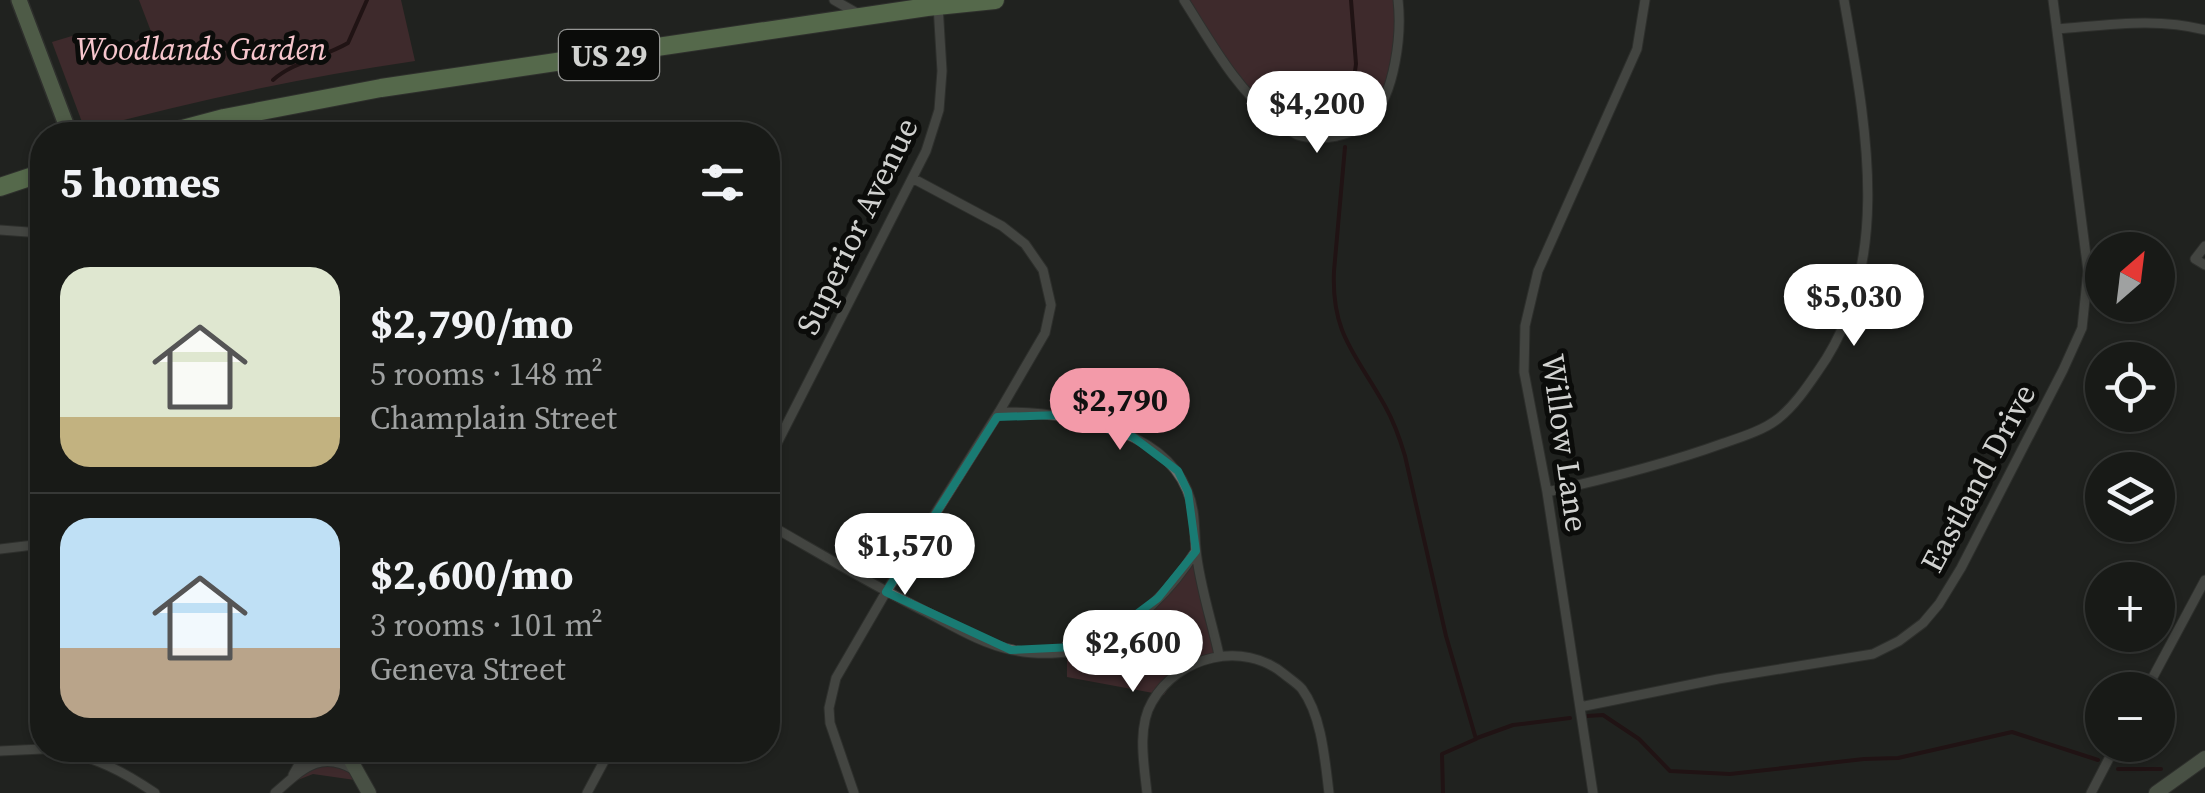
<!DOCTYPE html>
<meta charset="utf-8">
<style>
body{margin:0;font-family:"Source Serif 4",serif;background:#212320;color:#f1f3f6;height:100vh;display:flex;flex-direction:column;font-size:38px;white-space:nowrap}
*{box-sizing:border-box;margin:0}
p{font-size:32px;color:#9fa1a1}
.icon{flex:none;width:55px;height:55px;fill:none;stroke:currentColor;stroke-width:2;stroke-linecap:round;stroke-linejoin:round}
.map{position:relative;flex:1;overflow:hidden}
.panel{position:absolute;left:30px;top:122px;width:750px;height:640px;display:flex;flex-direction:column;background:#181a17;border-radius:40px;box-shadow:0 2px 8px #0004,0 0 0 2px #363836}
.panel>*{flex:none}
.needle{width:65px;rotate:28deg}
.fabs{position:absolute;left:2085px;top:232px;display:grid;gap:20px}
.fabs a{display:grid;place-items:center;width:90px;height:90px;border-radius:50%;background:#181a17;box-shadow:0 2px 8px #0004,0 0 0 2px #363836;font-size:50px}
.price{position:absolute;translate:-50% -85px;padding:0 22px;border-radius:35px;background:#fff;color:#222;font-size:32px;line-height:65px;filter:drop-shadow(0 2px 5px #0008)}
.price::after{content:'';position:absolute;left:50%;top:60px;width:30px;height:22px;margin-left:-15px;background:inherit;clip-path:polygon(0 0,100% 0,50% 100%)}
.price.selected{background:#f39aa9;color:#111}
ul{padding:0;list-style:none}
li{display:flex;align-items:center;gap:30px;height:250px;padding:0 30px}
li+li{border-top:2px solid #363836}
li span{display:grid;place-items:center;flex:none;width:280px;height:200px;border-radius:30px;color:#555}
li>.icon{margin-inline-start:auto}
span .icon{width:120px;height:120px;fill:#fffc;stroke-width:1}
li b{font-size:42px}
h2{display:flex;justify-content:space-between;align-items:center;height:120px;padding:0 30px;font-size:42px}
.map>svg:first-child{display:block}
.green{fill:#63333c}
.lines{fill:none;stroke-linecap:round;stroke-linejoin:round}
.stream{stroke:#210007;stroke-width:4}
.street-casing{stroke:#3e3f3d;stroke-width:11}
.secondary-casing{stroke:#3e3f3d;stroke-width:16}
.primary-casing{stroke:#3e3f3d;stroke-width:18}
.highway-casing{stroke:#3e3f3d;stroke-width:20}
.street{stroke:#6d706c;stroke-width:9}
.secondary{stroke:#798772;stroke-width:14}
.primary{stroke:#869f79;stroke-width:15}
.highway{stroke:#96be81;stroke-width:18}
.marked{fill:none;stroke:#197b73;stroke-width:8;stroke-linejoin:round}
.labels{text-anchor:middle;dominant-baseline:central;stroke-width:10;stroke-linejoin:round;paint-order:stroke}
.shield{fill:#0b0c0a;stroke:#969795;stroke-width:2.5}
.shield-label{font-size:30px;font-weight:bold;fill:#d1d2d0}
.park-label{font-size:32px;font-style:italic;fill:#f7c6cd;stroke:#0b0c0a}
.street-label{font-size:32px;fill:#d1d2d0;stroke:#0b0c0a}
</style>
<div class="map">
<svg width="2205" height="793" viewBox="0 0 2205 793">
<rect width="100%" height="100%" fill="#20231f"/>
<path class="green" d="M 139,0 L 401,0 L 415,61 C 303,77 194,101 85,130 L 52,42 L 82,33 L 93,58 L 152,34 Z
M 1185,0 L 1397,0 C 1394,44 1393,120 1339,130 C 1326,133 1314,136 1301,132 C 1287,127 1275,115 1264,104 C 1230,72 1209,41 1185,0 Z
M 1194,563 L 1215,653 C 1190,664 1179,672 1164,695 L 1067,677 L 1067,653 L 1083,652 L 1163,598 Z
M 307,750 L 346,750 L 362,781 L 313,774 L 285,785 Z"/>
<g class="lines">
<path class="stream" d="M 273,80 C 293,62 324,57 348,43 L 367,0
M 1348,122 L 1356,64 L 1351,0
M 268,123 L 269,135
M 1345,147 L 1334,271 C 1331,335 1357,355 1385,406 C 1394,422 1400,439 1405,456 L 1446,636 L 1476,739 L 1442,754 L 1443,793
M 1587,716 L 1603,715 L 1639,739 L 1670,771 L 1730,774 L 1864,759 L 1898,758 L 2012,732 L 2098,760
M 1477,738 L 1513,725 L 1570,718
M 2118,769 L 2161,769"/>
<defs>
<path id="street" d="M 834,0 L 862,16
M 1184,0 C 1212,44 1237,91 1279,122 C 1285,126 1292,133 1298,135 C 1309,139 1327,138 1337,136 C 1349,133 1363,128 1371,119 C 1395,93 1402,34 1398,0
M 2058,29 C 2108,25 2157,17 2205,30
M 0,230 L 42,233
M 2205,246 L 2195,259 L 2205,265
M 999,412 C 1061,412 1160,425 1187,490 C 1196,511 1194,529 1196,550 C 1199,583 1212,622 1219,655
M 768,461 L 926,151 L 939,110 L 942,71 L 938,5
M 1547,492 C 1606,479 1666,464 1724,443 C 1742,437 1764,430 1779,418 C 1795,405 1807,387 1818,371 C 1895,263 1865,121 1844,0
M 768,524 C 819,553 869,583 922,610 C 950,624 981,644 1013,650 C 1036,655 1075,655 1096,645 C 1136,626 1173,588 1196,551
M 0,549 L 42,544
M 2146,690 L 2205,580
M 1580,707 L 1718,679 L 1873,654 L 1899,641 L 1923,623 L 1939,604 L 1961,568 L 2063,370 L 2082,328 L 2088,271 L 2053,0
M 58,750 C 96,757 124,772 155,793
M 0,751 L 42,749
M 293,775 L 307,750
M 275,793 C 302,770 319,749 355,770
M 587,793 L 610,750
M 854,793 L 830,723 L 829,708 L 836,678 L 886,592 L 999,412 L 1045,333 L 1051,305 L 1043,270 L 1025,244 L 1002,226 L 914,179
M 1147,793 C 1144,765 1137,727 1152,702 C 1178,656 1243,640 1284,674 C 1290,679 1298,684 1302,689 C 1322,716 1325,761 1329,793
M 1593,793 L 1547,492 L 1524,372 L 1525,326 L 1538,271 L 1637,49 L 1645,0
M 2091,793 L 2116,745"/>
<path id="secondary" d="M 345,750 L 369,793
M 2156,793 L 2205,758"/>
<path id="primary" d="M 19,0 L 70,135"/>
<path id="highway" d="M 160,135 L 224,118 L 381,88 L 927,7 L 995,0
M 0,187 L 42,173"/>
</defs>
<use href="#street" class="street-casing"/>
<use href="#secondary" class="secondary-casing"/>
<use href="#primary" class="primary-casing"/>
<use href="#highway" class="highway-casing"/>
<use href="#street" class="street"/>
<use href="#secondary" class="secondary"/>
<use href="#primary" class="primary"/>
<use href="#highway" class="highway"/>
</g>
<path d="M0 0H2205V793H0ZM 1059,415 L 1133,437 L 1178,471 L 1188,492 L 1196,551 L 1158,598 L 1094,646 L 1011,650 L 886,592 L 997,417 Z" fill="#20231f" fill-opacity=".55" fill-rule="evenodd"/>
<path class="marked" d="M 1059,415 L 1133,437 L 1178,471 L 1188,492 L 1196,551 L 1158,598 L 1094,646 L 1011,650 L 886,592 L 997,417 Z"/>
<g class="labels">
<rect class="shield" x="559" y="30" width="100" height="50" rx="8"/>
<g class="shield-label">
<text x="609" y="55">US 29</text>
</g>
<g class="park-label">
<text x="201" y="49">Woodlands Garden</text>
</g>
<g class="street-label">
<text transform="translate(857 226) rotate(-64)">Superior Avenue</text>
<text transform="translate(1565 443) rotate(82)">Willow Lane</text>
<text transform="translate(1978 478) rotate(-62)">Eastland Drive</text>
</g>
</g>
</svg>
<div class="fabs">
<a><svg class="needle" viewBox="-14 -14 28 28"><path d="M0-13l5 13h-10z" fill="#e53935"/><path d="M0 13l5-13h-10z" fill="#9fa1a1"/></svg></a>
<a><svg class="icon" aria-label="locate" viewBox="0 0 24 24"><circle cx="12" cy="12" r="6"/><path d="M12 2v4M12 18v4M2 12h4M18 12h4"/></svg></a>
<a><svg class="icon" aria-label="layers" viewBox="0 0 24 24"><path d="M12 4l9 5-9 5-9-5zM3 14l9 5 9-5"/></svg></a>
<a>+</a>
<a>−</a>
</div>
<b class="price" style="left:1317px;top:156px">$4,200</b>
<b class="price" style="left:1854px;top:349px">$5,030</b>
<b class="price selected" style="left:1120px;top:453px">$2,790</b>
<b class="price" style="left:905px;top:598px">$1,570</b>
<b class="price" style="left:1133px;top:695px">$2,600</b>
<section class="panel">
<h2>5 homes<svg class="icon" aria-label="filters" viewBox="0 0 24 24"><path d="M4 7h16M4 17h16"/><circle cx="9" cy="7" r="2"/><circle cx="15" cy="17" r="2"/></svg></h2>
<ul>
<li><span style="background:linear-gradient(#dfe7d0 75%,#c2b280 0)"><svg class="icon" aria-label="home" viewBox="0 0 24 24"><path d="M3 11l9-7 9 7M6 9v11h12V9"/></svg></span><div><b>$2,790/mo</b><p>5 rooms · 148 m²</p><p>Champlain Street</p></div></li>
<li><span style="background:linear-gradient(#bfe0f5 65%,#b9a48a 0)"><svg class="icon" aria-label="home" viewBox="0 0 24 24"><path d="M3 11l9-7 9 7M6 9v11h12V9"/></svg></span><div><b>$2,600/mo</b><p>3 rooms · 101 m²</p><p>Geneva Street</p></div></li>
</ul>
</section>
</div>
